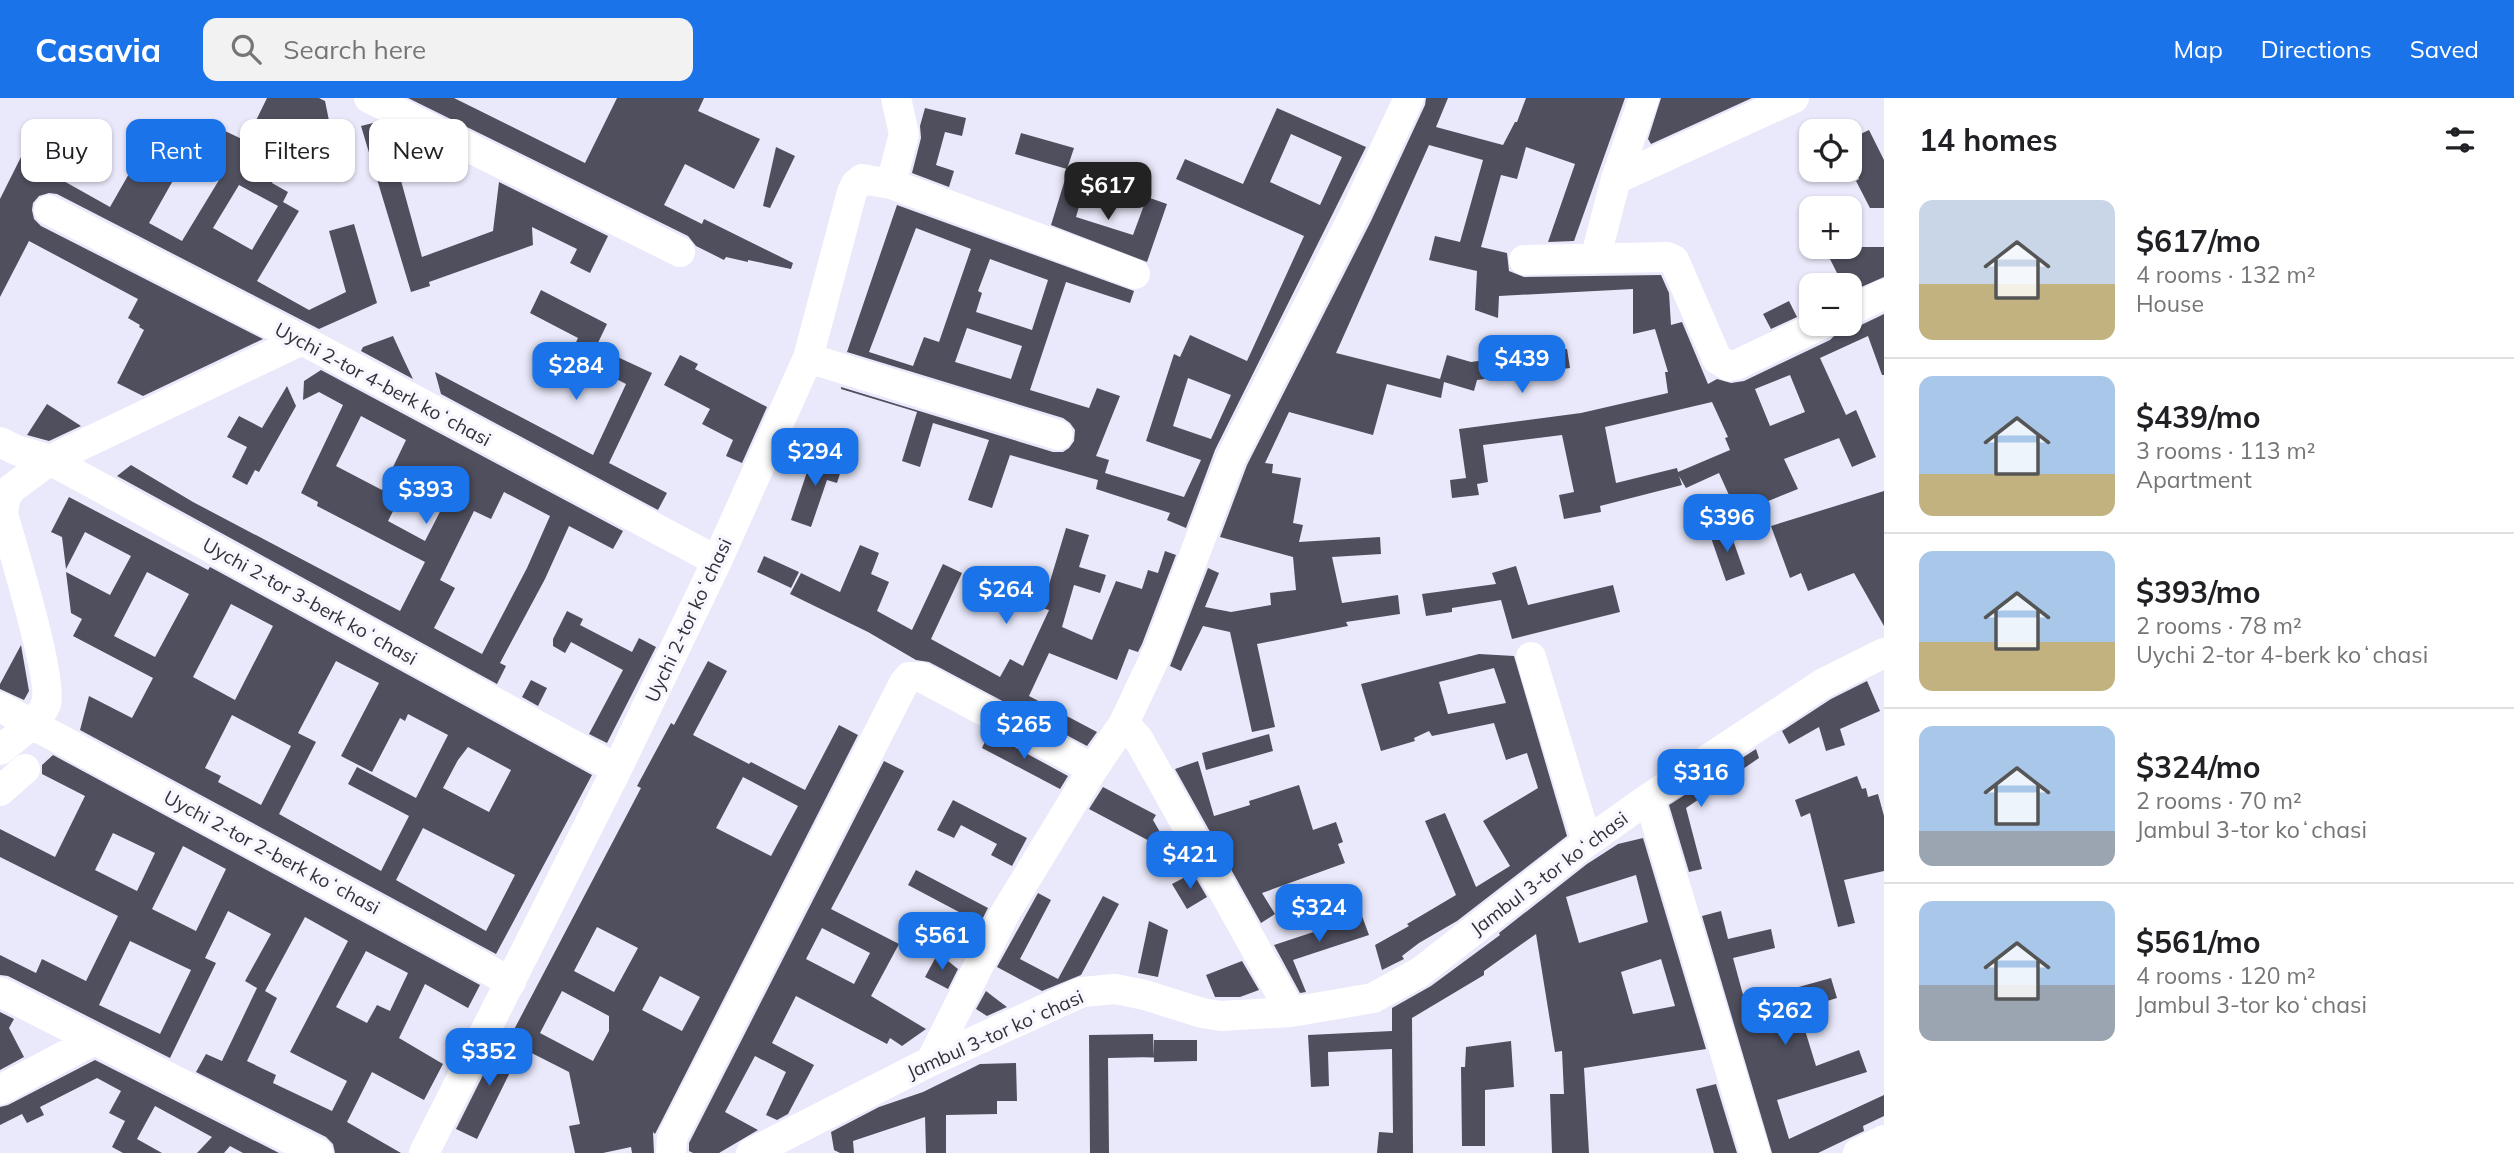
<!DOCTYPE html>
<meta charset="utf-8">
<style>
body{margin:0;font-family:Mulish,sans-serif;background:#f2f2f2;color:#202124;height:100vh;display:flex;flex-direction:column;font-size:26px;white-space:nowrap}
*{box-sizing:border-box;margin:0}
p{font-size:23px;color:#757577}
.icon{flex:none;width:38px;height:38px;fill:none;stroke:currentColor;stroke-width:2;stroke-linecap:round;stroke-linejoin:round}
.map{position:relative;flex:1;overflow:hidden}
.drawer{display:flex;flex-direction:column;background:#fff;width:630px}
.drawer>*{flex:none}
.banner{position:absolute;left:21px;top:21px;width:665px;height:63px;display:flex;gap:14px}
.tools{position:absolute;left:1799px;top:21px;display:grid;gap:14px}
.tools a{display:grid;place-items:center;width:63px;height:63px;border-radius:14px;background:#fff;box-shadow:0 2px 5px #0004;font-size:35px}
.price{position:absolute;translate:-50% -60px;padding:0 16px;border-radius:14px;background:#1a73e8;color:#fff;font-size:23px;line-height:46px;filter:drop-shadow(0 2px 4px #0008)}
.price::after{content:'';position:absolute;left:50%;top:42px;width:21px;height:16px;margin-left:-10px;background:inherit;clip-path:polygon(0 0,100% 0,50% 100%)}
.price.active{background:#222;color:#fff}
ul{padding:0;list-style:none}
li{display:flex;align-items:center;gap:21px;height:175px;padding:0 35px}
li+li{border-top:2px solid #e0e0e0}
li span{display:grid;place-items:center;flex:none;width:196px;height:140px;border-radius:14px;color:#555}
li>.icon{margin-inline-start:auto}
span .icon{width:84px;height:84px;fill:#fffc;stroke-width:1}
li b{font-size:30px}
h2{display:flex;justify-content:space-between;align-items:center;height:84px;padding:0 35px;font-size:30px}
.pill{padding:0 24px;border-radius:14px;background:#fff;box-shadow:0 2px 5px #0004;font-size:24px;line-height:63px}
.pill.active{background:#1a73e8;color:#fff}
header{display:flex;align-items:center;gap:42px;box-sizing:border-box;height:98px;padding:0 35px;background:#1a73e8;color:#fff}
header strong{font-size:33px}
nav{display:flex;gap:38px;margin-inline-start:auto;font-size:24px}
.search{width:490px;height:63px;background:#f2f2f2;display:flex;align-items:center;gap:18px;box-sizing:border-box;padding:0 24px;border-radius:14px;color:#757577;font-size:26px}
main{display:flex;flex:1;min-height:0}
.map>svg:first-child{display:block}
.building{fill:#504f5e;fill-rule:evenodd}
.lines{fill:none;stroke-linecap:round;stroke-linejoin:round}
.minor{stroke:#fff;stroke-width:30}
.labels{text-anchor:middle;dominant-baseline:central;stroke-width:7;stroke-linejoin:round;paint-order:stroke}
.street-label{font-size:19px;fill:#313138;stroke:#f8f7ff}
</style>
<header>
<strong>Casavia</strong>
<div class="search"><svg class="icon" aria-label="search" viewBox="0 0 24 24"><circle cx="10" cy="10" r="6"/><path d="M15 15l6 6"/></svg>Search here</div>
<nav><a>Map</a><a>Directions</a><a>Saved</a></nav>
</header>
<main>
<div class="map">
<svg width="1884" height="1055" viewBox="0 0 1884 1055">
<rect width="100%" height="100%" fill="#eae9fb"/>
<path class="building" d="M 267,0 L 319,0 L 325,3 L 334,47 L 299,30 L 272,85 L 288,94 L 283,104 L 299,113 L 257,183 L 309,212 L 346,194 L 329,133 L 354,126 L 377,205 L 319,231 L 57,96 L 49,95 L 39,98 L 33,105 L 32,112 L 34,121 L 41,128 L 263,241 L 143,298 L 117,285 L 144,232 L 139,229 L 140,227 L 128,220 L 138,201 L 29,143 L 0,199 L 0,101 L 21,59 L 110,109 L 146,46 L 163,55 L 175,34 L 192,43 L 202,22 L 246,43 ZM 184,63 L 219,82 L 182,143 L 149,125 ZM 239,87 L 278,108 L 252,152 L 213,130 Z
M 408,0 L 454,0 L 585,65 L 617,0 L 704,0 L 698,13 L 760,41 L 734,91 L 685,66 L 664,107 L 702,126 L 704,121 L 793,165 L 791,171 L 748,162 L 748,164 L 726,159 L 724,162 L 696,148 L 688,138 Z
M 1426,0 L 1448,0 L 1436,29 L 1503,47 L 1515,24 L 1517,24 L 1526,0 L 1625,0 L 1574,143 L 1548,144 L 1575,66 L 1526,49 L 1517,81 L 1501,77 L 1481,149 L 1507,155 L 1509,173 L 1524,179 L 1661,177 L 1669,195 L 1671,227 L 1682,224 L 1708,286 L 1717,281 L 1731,285 L 1744,283 L 1830,242 L 1837,235 L 1839,227 L 1848,230 L 1857,229 L 1884,216 L 1884,277 L 1882,277 L 1868,238 L 1820,260 L 1846,317 L 1856,312 L 1876,359 L 1852,369 L 1839,340 L 1784,361 L 1798,391 L 1761,406 L 1768,428 L 1747,437 L 1719,375 L 1686,390 L 1679,378 L 1682,387 L 1600,408 L 1601,414 L 1564,421 L 1559,397 L 1574,394 L 1562,337 L 1483,347 L 1488,384 L 1477,386 L 1479,397 L 1452,400 L 1450,382 L 1466,380 L 1459,331 L 1581,315 L 1668,295 L 1665,274 L 1668,274 L 1655,231 L 1633,236 L 1633,191 L 1499,198 L 1498,220 L 1475,212 L 1477,173 L 1429,162 L 1435,138 L 1460,144 L 1483,62 L 1429,47 L 1336,255 L 1440,281 L 1447,257 L 1471,264 L 1567,251 L 1570,270 L 1477,282 L 1474,293 L 1444,284 L 1441,300 L 1387,286 L 1373,337 L 1289,314 L 1265,365 L 1273,366 L 1272,375 L 1301,380 L 1293,425 L 1303,427 L 1299,444 L 1380,439 L 1381,456 L 1332,459 L 1342,505 L 1398,497 L 1400,516 L 1346,524 L 1348,528 L 1257,546 L 1275,629 L 1252,634 L 1230,534 L 1203,528 L 1181,573 L 1170,568 L 1208,470 L 1219,475 L 1205,509 L 1231,514 L 1271,507 L 1270,495 L 1296,492 L 1293,459 L 1220,439 L 1247,367 L 1371,123 L 1425,7 ZM 1790,277 L 1805,314 L 1770,328 L 1755,291 ZM 1712,304 L 1728,339 L 1725,340 L 1730,352 L 1678,374 L 1677,370 L 1616,385 L 1605,329 Z
M 1661,0 L 1752,0 L 1651,46 L 1648,41 Z
M 925,10 L 966,20 L 962,38 L 945,34 L 936,67 L 954,73 L 949,89 L 912,75 L 921,40 L 920,28 Z
M 1277,10 L 1366,49 L 1215,352 L 1186,430 L 1167,422 L 1170,415 L 1096,391 L 1098,382 L 1010,357 L 992,410 L 968,402 L 989,342 L 933,325 L 920,369 L 902,363 L 917,314 L 841,291 L 841,289 L 1053,354 L 1063,354 L 1069,350 L 1074,343 L 1075,332 L 1070,325 L 1063,320 L 847,254 L 897,107 L 1134,193 L 1130,205 L 1066,184 L 1030,292 L 1089,310 L 1097,290 L 1120,298 L 1096,358 L 1109,362 L 1105,375 L 1184,399 L 1201,362 L 1146,343 L 1174,256 L 1180,259 L 1190,237 L 1247,263 L 1304,138 L 1176,81 L 1185,61 L 1243,86 ZM 1291,36 L 1342,59 L 1320,107 L 1270,84 ZM 916,130 L 971,151 L 939,244 L 924,239 L 913,268 L 869,254 ZM 990,161 L 1048,182 L 1032,232 L 976,214 L 982,195 L 978,193 ZM 967,230 L 1022,248 L 1011,281 L 955,264 ZM 1188,280 L 1231,297 L 1211,341 L 1173,328 Z
M 377,24 L 386,28 L 422,159 L 493,133 L 499,84 L 608,138 L 590,175 L 570,165 L 577,151 L 532,129 L 533,147 L 429,184 L 430,188 L 411,194 L 361,28 Z
M 1869,32 L 1884,62 L 1884,110 L 1870,110 L 1856,83 L 1859,81 L 1850,61 L 1850,41 Z
M 1021,35 L 1074,50 L 1067,71 L 1015,56 Z
M 776,49 L 795,58 L 770,110 L 763,108 Z
M 1067,75 L 1087,81 L 1076,119 L 1133,137 L 1147,99 L 1167,106 L 1147,164 L 1051,127 Z
M 1824,149 L 1884,149 L 1884,179 L 1850,194 L 1850,187 L 1843,187 Z
M 541,192 L 607,226 L 596,249 L 652,275 L 609,365 L 667,395 L 658,412 L 441,296 L 435,274 L 593,357 L 626,286 L 570,257 L 578,240 L 530,215 Z
M 1789,203 L 1797,219 L 1771,231 L 1763,216 Z
M 393,238 L 404,262 L 413,281 L 361,253 L 363,249 Z
M 680,257 L 698,266 L 695,271 L 767,309 L 742,365 L 726,358 L 733,342 L 702,326 L 710,311 L 664,287 Z
M 321,272 L 623,433 L 613,451 L 569,428 L 545,481 L 500,565 L 506,568 L 497,586 L 117,378 L 131,367 L 193,404 L 400,513 L 425,464 L 317,408 L 318,404 L 301,395 L 343,307 L 319,294 L 303,302 L 304,283 ZM 361,318 L 406,342 L 382,392 L 336,368 ZM 409,382 L 447,400 L 425,443 L 388,423 ZM 504,394 L 550,418 L 527,470 L 482,556 L 434,530 L 455,490 L 440,482 L 474,413 L 491,421 Z
M 287,288 L 296,308 L 259,374 L 255,372 L 247,387 L 232,379 L 247,349 L 227,339 L 239,318 L 262,330 Z
M 47,306 L 81,328 L 49,343 L 27,337 Z
M 813,356 L 843,366 L 837,385 L 827,382 L 811,429 L 791,422 Z
M 1884,393 L 1884,528 L 1854,475 L 1808,493 L 1801,475 L 1790,480 L 1771,428 Z
M 69,399 L 208,472 L 210,469 L 592,677 L 496,856 L 80,632 L 89,598 L 132,620 L 153,580 L 73,538 L 82,521 L 71,515 L 66,474 L 110,497 L 131,458 L 85,434 L 66,471 L 62,439 L 51,434 ZM 147,474 L 189,496 L 155,559 L 114,538 ZM 231,506 L 273,528 L 235,602 L 193,579 ZM 336,563 L 379,585 L 341,658 L 372,674 L 400,620 L 405,623 L 408,616 L 448,637 L 416,700 L 357,669 L 348,686 L 409,718 L 381,773 L 279,716 L 316,644 L 298,635 ZM 232,617 L 291,648 L 261,707 L 218,684 L 221,678 L 205,670 ZM 468,649 L 511,672 L 489,714 L 443,690 L 458,662 ZM 423,730 L 515,777 L 486,833 L 396,782 Z
M 1728,428 L 1745,476 L 1726,483 L 1710,437 Z
M 1066,430 L 1089,437 L 1079,469 L 1106,477 L 1100,495 L 1074,487 L 1062,529 L 1092,542 L 1116,483 L 1142,491 L 1148,472 L 1158,475 L 1165,453 L 1176,457 L 1142,546 L 1138,554 L 1129,551 L 1117,582 L 1049,555 L 1029,598 L 1097,634 L 1087,648 L 929,564 L 916,562 L 868,534 L 790,496 L 801,475 L 840,494 L 860,447 L 879,455 L 871,476 L 889,484 L 877,513 L 912,532 L 943,466 L 962,475 L 931,541 L 1000,579 L 1010,561 L 1023,568 L 1049,512 L 1042,510 Z
M 764,458 L 799,474 L 791,490 L 757,474 Z
M 1516,468 L 1528,507 L 1613,487 L 1620,514 L 1512,541 L 1501,502 L 1452,510 L 1452,514 L 1426,518 L 1422,496 L 1496,486 L 1492,475 Z
M 567,513 L 583,521 L 580,527 L 632,554 L 639,540 L 656,549 L 607,645 L 589,636 L 623,572 L 571,544 L 565,555 L 553,548 L 553,541 Z
M 21,547 L 29,593 L 24,602 L 0,591 L 0,586 Z
M 1479,556 L 1514,558 L 1567,738 L 1457,823 L 1419,845 L 1402,858 L 1404,861 L 1382,872 L 1375,847 L 1409,828 L 1407,826 L 1456,797 L 1425,723 L 1445,715 L 1476,789 L 1510,768 L 1483,723 L 1538,690 L 1527,655 L 1506,662 L 1494,625 L 1432,638 L 1429,633 L 1414,640 L 1415,643 L 1381,653 L 1361,586 ZM 1494,570 L 1506,605 L 1448,616 L 1439,584 Z
M 708,563 L 727,573 L 693,637 L 749,666 L 751,664 L 805,692 L 839,627 L 858,637 L 655,1036 L 653,1034 L 654,1055 L 632,1055 L 631,1049 L 603,1055 L 575,1055 L 569,1028 L 580,1026 L 569,974 L 508,943 L 641,690 L 637,688 L 671,625 L 674,627 ZM 743,679 L 798,708 L 771,758 L 716,730 ZM 597,829 L 638,850 L 614,894 L 574,873 ZM 660,878 L 700,899 L 682,933 L 642,912 ZM 562,893 L 609,918 L 609,933 L 593,963 L 540,935 Z
M 531,582 L 547,590 L 538,608 L 522,599 Z
M 1867,583 L 1880,613 L 1840,631 L 1845,647 L 1826,653 L 1819,629 L 1789,646 L 1782,633 L 1831,601 Z
M 989,635 L 1068,678 L 1060,691 L 982,650 Z
M 1269,636 L 1273,653 L 1206,672 L 1202,655 Z
M 1756,651 L 1759,660 L 1686,710 L 1702,771 L 1689,774 L 1669,707 Z
M 53,657 L 480,887 L 468,910 L 425,886 L 399,940 L 443,966 L 424,1002 L 372,974 L 347,1024 L 401,1055 L 335,1055 L 333,1046 L 326,1039 L 196,974 L 206,956 L 222,963 L 257,890 L 245,883 L 271,836 L 228,813 L 205,860 L 216,865 L 170,960 L 8,878 L 0,877 L 0,857 L 36,875 L 42,861 L 86,883 L 118,818 L 0,759 L 0,731 L 55,759 L 85,698 L 42,676 L 42,667 ZM 113,735 L 155,755 L 137,793 L 95,772 ZM 183,748 L 226,771 L 196,833 L 152,811 ZM 305,819 L 348,843 L 290,954 L 347,983 L 332,1013 L 273,985 L 276,977 L 247,963 L 277,900 L 265,893 ZM 130,843 L 191,872 L 160,936 L 99,907 ZM 366,853 L 408,875 L 390,913 L 377,907 L 367,925 L 336,909 Z
M 884,663 L 904,673 L 831,811 L 899,846 L 871,898 L 926,931 L 902,948 L 890,940 L 887,946 L 796,898 L 772,945 L 814,967 L 788,1016 L 777,1022 L 766,1017 L 786,974 L 755,958 L 725,1014 L 758,1032 L 719,1055 L 693,1055 L 689,1053 L 689,1045 ZM 822,830 L 870,855 L 854,886 L 806,861 Z
M 1198,663 L 1214,718 L 1250,707 L 1249,703 L 1299,687 L 1313,732 L 1336,724 L 1343,744 L 1338,746 L 1345,765 L 1262,795 L 1275,816 L 1261,825 L 1175,671 Z
M 1857,678 L 1862,691 L 1866,690 L 1868,699 L 1878,696 L 1884,718 L 1884,773 L 1844,782 L 1855,825 L 1838,829 L 1810,715 L 1801,719 L 1795,702 Z
M 1103,689 L 1156,717 L 1153,722 L 1172,755 L 1089,711 Z
M 953,702 L 1027,740 L 1012,768 L 991,757 L 997,746 L 961,727 L 954,740 L 937,732 Z
M 1643,740 L 1706,951 L 1584,970 L 1589,1055 L 1552,1055 L 1550,996 L 1564,996 L 1562,953 L 1555,954 L 1536,836 L 1484,873 L 1484,877 L 1412,920 L 1413,1055 L 1377,1055 L 1379,1034 L 1393,1035 L 1392,951 L 1328,954 L 1329,988 L 1311,989 L 1308,937 L 1392,933 L 1392,910 L 1431,888 L 1500,837 L 1499,835 L 1587,766 L 1618,746 ZM 1636,777 L 1648,824 L 1579,845 L 1566,799 ZM 1661,861 L 1675,908 L 1633,916 L 1621,874 Z
M 916,772 L 988,810 L 966,853 L 945,841 L 959,814 L 908,787 Z
M 1193,775 L 1207,799 L 1187,811 L 1172,786 Z
M 1038,795 L 1051,802 L 1020,861 L 1058,881 L 1103,798 L 1119,806 L 1081,877 L 1042,893 L 997,869 Z
M 1721,813 L 1728,841 L 1771,831 L 1775,850 L 1733,860 L 1745,904 L 1831,880 L 1837,900 L 1804,910 L 1809,928 L 1804,929 L 1816,968 L 1859,952 L 1867,974 L 1777,1002 L 1789,1041 L 1884,997 L 1884,1018 L 1863,1028 L 1864,1033 L 1818,1055 L 1772,1055 L 1702,818 Z
M 1362,818 L 1369,837 L 1293,862 L 1306,894 L 1300,895 L 1274,847 Z
M 1149,823 L 1168,832 L 1158,879 L 1138,875 Z
M 938,855 L 958,871 L 948,891 L 925,879 Z
M 1242,863 L 1259,892 L 1240,899 L 1215,899 L 1206,877 Z
M 986,893 L 995,900 L 1007,909 L 987,918 L 976,911 Z
M 0,914 L 14,921 L 9,930 L 24,959 L 0,972 Z
M 1153,936 L 1154,959 L 1108,960 L 1109,1055 L 1090,1055 L 1089,937 Z
M 502,939 L 522,950 L 477,1041 L 456,1031 Z
M 1154,942 L 1197,942 L 1197,963 L 1154,964 Z
M 1511,943 L 1514,989 L 1485,992 L 1485,1048 L 1462,1048 L 1461,969 L 1465,969 L 1466,949 Z
M 95,962 L 279,1055 L 243,1055 L 230,1048 L 224,1055 L 197,1055 L 212,1039 L 155,1008 L 137,1041 L 162,1055 L 123,1055 L 112,1049 L 125,1023 L 109,1015 L 121,993 L 97,980 L 40,1009 L 44,1017 L 27,1025 L 22,1016 L 0,1027 L 0,1009 L 8,1007 Z
M 1016,965 L 1017,1003 L 997,1003 L 997,1016 L 946,1017 L 946,1055 L 926,1055 L 925,1019 L 853,1043 L 854,1055 L 840,1055 L 834,1052 L 831,1034 L 879,1009 L 923,994 L 980,966 Z
M 1716,986 L 1737,1055 L 1714,1055 L 1696,991 Z"/>
<g class="lines">
<path class="minor" d="M 369,0 L 680,154
M 1616,81 L 1644,0
M 891,86 L 1135,176
M 49,112 L 302,242 L 717,463
M 1595,161 L 1616,81 L 1794,0
M 1524,162 L 1667,159 L 1674,162 L 1717,261 L 1729,268 L 1736,267 L 1822,226
M 1850,213 L 1884,196
M 808,260 L 1058,337
M 0,344 L 16,352 L 50,362 L 617,671
M 1531,559 L 1587,744
M 0,609 L 511,884
M 0,652 C 14,640 39,624 46,606 C 54,583 12,448 3,416 L 5,401 L 11,391 L 50,362 L 302,242
M 0,693 L 25,671
M 1649,700 L 1755,1055
M 0,894 L 318,1055
M 1291,914 L 1139,642 L 1124,625 L 1158,553 L 1231,360 L 1355,115 L 1409,0
M 931,963 L 1004,817 L 1093,671 L 1124,625
M 0,992 L 94,942
M 424,1055 L 617,671 L 717,463 L 808,260 L 852,94 L 856,86 L 862,81 L 891,86 L 904,36 L 896,0
M 671,1055 L 672,1040 L 904,585 L 909,579 L 921,579 L 1093,671
M 751,1055 L 931,963 L 1082,894 L 1115,891 L 1145,897 L 1202,915 L 1221,918 L 1291,914 L 1373,900 L 1420,874 L 1587,744 L 1649,700 L 1822,586 L 1884,555
M 1858,1055 L 1884,1042"/>
</g>
<g class="labels">
<g class="street-label">
<text transform="translate(383 286) rotate(28)">Uychi 2-tor 4-berk koʻchasi</text>
<text transform="translate(310 503) rotate(29)">Uychi 2-tor 3-berk koʻchasi</text>
<text transform="translate(688 522) rotate(-65)">Uychi 2-tor koʻchasi</text>
<text transform="translate(272 754) rotate(28)">Uychi 2-tor 2-berk koʻchasi</text>
<text transform="translate(1549 775) rotate(-37)">Jambul 3-tor koʻchasi</text>
<text transform="translate(995 936) rotate(-24)">Jambul 3-tor koʻchasi</text>
</g>
</g>
</svg>
<div class="tools">
<a><svg class="icon" aria-label="locate" viewBox="0 0 24 24"><circle cx="12" cy="12" r="6"/><path d="M12 2v4M12 18v4M2 12h4M18 12h4"/></svg></a>
<a>+</a>
<a>−</a>
</div>
<b class="price active" style="left:1108px;top:124px">$617</b>
<b class="price" style="left:1522px;top:297px">$439</b>
<b class="price" style="left:576px;top:304px">$284</b>
<b class="price" style="left:815px;top:390px">$294</b>
<b class="price" style="left:426px;top:428px">$393</b>
<b class="price" style="left:1727px;top:456px">$396</b>
<b class="price" style="left:1006px;top:528px">$264</b>
<b class="price" style="left:1024px;top:663px">$265</b>
<b class="price" style="left:1701px;top:711px">$316</b>
<b class="price" style="left:1190px;top:793px">$421</b>
<b class="price" style="left:1319px;top:846px">$324</b>
<b class="price" style="left:942px;top:874px">$561</b>
<b class="price" style="left:1785px;top:949px">$262</b>
<b class="price" style="left:489px;top:990px">$352</b>
<div class="banner">
<a class="pill">Buy</a>
<a class="pill active">Rent</a>
<a class="pill">Filters</a>
<a class="pill">New</a>
</div>
</div>
<section class="drawer">
<h2>14 homes<svg class="icon" aria-label="filters" viewBox="0 0 24 24"><path d="M4 7h16M4 17h16"/><circle cx="9" cy="7" r="2"/><circle cx="15" cy="17" r="2"/></svg></h2>
<ul>
<li><span style="background:linear-gradient(#c9d6e8 60%,#c2b280 0)"><svg class="icon" aria-label="home" viewBox="0 0 24 24"><path d="M3 11l9-7 9 7M6 9v11h12V9"/></svg></span><div><b>$617/mo</b><p>4 rooms · 132 m²</p><p>House</p></div></li>
<li><span style="background:linear-gradient(#a9c7e8 70%,#c2b280 0)"><svg class="icon" aria-label="home" viewBox="0 0 24 24"><path d="M3 11l9-7 9 7M6 9v11h12V9"/></svg></span><div><b>$439/mo</b><p>3 rooms · 113 m²</p><p>Apartment</p></div></li>
<li><span style="background:linear-gradient(#a9c7e8 65%,#c2b280 0)"><svg class="icon" aria-label="home" viewBox="0 0 24 24"><path d="M3 11l9-7 9 7M6 9v11h12V9"/></svg></span><div><b>$393/mo</b><p>2 rooms · 78 m²</p><p>Uychi 2-tor 4-berk koʻchasi</p></div></li>
<li><span style="background:linear-gradient(#a9c7e8 75%,#9aa5b1 0)"><svg class="icon" aria-label="home" viewBox="0 0 24 24"><path d="M3 11l9-7 9 7M6 9v11h12V9"/></svg></span><div><b>$324/mo</b><p>2 rooms · 70 m²</p><p>Jambul 3-tor koʻchasi</p></div></li>
<li><span style="background:linear-gradient(#a9c7e8 60%,#9aa5b1 0)"><svg class="icon" aria-label="home" viewBox="0 0 24 24"><path d="M3 11l9-7 9 7M6 9v11h12V9"/></svg></span><div><b>$561/mo</b><p>4 rooms · 120 m²</p><p>Jambul 3-tor koʻchasi</p></div></li>
</ul>
</section>
</main>
